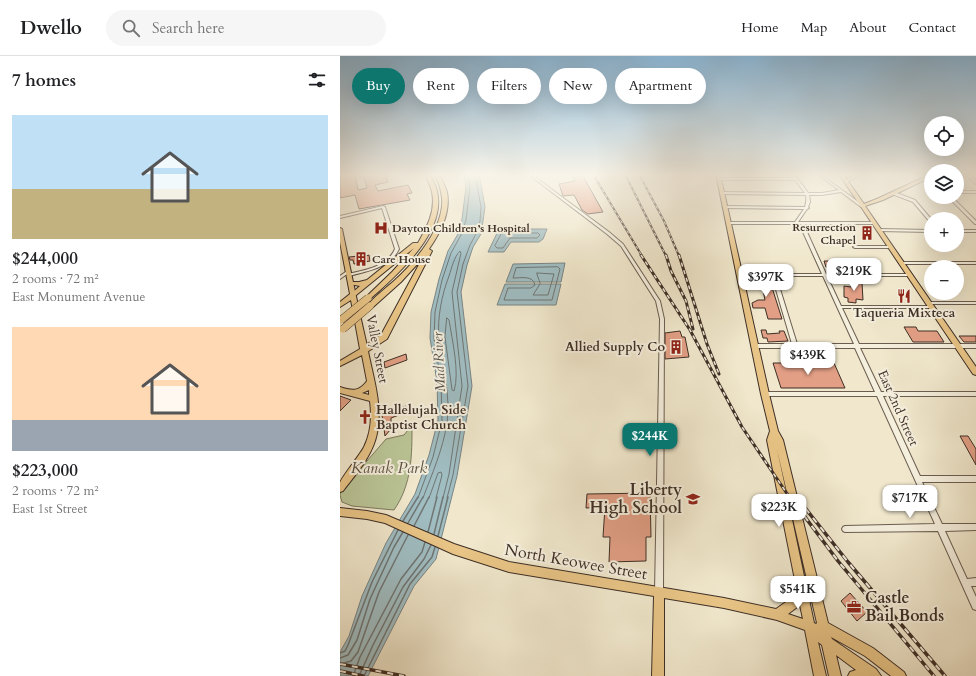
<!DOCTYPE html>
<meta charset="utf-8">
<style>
body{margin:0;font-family:Cardo,serif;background:#f6f6f6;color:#202124;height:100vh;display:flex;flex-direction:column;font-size:15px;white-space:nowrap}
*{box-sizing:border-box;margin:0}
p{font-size:13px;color:#757577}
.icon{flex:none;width:22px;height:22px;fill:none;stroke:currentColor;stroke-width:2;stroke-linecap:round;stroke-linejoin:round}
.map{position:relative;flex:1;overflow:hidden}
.drawer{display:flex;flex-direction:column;background:#fff;width:340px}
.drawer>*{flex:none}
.hud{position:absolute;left:12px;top:12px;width:380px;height:36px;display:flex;gap:8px}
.tools{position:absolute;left:584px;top:60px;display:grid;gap:8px}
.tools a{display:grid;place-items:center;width:40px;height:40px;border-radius:50%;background:#fff;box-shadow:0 4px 16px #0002;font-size:20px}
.price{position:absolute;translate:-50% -34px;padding:0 9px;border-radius:8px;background:#fff;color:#222;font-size:13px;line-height:26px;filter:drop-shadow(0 1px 2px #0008)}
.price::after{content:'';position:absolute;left:50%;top:24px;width:12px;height:9px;margin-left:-6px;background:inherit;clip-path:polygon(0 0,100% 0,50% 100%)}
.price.selected{background:#0f766e;color:#fff}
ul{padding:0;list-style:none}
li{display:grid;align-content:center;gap:8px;height:212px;padding:0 12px}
li span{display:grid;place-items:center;height:124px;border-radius:0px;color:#555}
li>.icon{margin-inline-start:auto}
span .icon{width:72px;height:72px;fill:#fffc;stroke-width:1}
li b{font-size:17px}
h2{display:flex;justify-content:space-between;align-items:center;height:48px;padding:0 12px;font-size:17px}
.pill{padding:0 14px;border-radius:18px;background:#fff;box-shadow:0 4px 16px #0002;font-size:14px;line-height:36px}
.pill.selected{background:#0f766e;color:#fff}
header{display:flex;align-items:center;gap:24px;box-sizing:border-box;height:56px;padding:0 20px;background:#fff;border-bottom:1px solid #e0e0e0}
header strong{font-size:19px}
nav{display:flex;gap:22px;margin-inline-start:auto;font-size:14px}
.search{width:280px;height:36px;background:#f6f6f6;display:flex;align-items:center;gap:10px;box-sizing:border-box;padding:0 14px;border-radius:22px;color:#757577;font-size:15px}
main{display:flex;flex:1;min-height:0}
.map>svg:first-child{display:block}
.green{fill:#bac597;stroke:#7c7a5e}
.water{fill:#a0bdc2;stroke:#798484}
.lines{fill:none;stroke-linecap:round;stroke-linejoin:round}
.shore-far1{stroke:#6f7674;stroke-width:1}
.shore{stroke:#6f7674;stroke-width:1.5}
.building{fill:#e29f85;stroke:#3e2f26}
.minor-casing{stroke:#6a5d50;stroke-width:2}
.major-casing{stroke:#3e2f26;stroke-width:2}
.highway-casing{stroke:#3e2f26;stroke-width:2}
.minor{fill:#f5efde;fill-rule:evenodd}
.major{fill:#e8c486;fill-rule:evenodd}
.highway{fill:#e8c486;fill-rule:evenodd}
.rail-far2-casing{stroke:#3e2f26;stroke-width:2}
.rail-far1-casing{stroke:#3e2f26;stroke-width:3}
.rail-casing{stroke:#3e2f26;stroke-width:3.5}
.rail-far2{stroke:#f5efde;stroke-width:1;stroke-dasharray:3;stroke-linecap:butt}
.rail-far1{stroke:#f5efde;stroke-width:1.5;stroke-dasharray:4;stroke-linecap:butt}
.rail{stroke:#f5efde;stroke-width:2;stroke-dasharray:6;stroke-linecap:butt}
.highway-bridge-casing{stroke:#3e2f26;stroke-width:8;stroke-linecap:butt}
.highway-bridge{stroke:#e8c486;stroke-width:7}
.labels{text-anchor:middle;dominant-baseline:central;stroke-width:4;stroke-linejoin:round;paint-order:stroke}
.far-poi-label{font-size:11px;font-weight:bold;fill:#3e2f26;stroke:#f5efde;text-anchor:start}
.poi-label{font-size:13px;font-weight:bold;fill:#3e2f26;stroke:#f5efde}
.street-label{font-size:13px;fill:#3e2f26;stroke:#f5efde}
.water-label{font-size:14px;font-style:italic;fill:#56524d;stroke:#f5efde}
.near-park-label{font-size:16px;font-style:italic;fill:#5d5442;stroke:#f5efde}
.near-poi-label{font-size:16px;font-weight:bold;fill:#3e2f26;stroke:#f5efde;text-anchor:end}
.near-street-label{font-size:16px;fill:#3e2f26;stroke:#f5efde}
</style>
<header>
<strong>Dwello</strong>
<div class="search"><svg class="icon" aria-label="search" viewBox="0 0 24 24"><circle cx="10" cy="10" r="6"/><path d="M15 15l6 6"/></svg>Search here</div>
<nav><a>Home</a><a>Map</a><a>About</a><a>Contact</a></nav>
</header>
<main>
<section class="drawer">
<h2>7 homes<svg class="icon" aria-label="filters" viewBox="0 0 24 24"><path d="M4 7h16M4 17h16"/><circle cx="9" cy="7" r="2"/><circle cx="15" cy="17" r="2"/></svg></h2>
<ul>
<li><span style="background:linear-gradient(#bfe0f5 60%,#c2b280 0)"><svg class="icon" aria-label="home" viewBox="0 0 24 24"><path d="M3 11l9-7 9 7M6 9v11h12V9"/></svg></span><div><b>$244,000</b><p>2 rooms · 72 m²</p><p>East Monument Avenue</p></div></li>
<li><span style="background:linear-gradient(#ffd9b3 75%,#9aa5b1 0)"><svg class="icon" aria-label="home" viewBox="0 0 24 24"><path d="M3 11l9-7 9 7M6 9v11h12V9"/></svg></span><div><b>$223,000</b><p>2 rooms · 72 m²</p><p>East 1st Street</p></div></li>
</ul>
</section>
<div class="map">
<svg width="636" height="620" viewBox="0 0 636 620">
<rect width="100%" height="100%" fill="#f0e7cc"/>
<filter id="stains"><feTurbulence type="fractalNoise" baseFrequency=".005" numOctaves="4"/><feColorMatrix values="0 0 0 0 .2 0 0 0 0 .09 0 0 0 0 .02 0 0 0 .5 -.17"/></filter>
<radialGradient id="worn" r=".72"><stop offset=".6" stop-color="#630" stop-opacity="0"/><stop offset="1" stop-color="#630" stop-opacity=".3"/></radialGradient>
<path class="green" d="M 72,369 C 72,399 72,428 54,454 L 12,450 L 2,446 L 0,439 L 1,435 L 46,383 L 64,379 Z"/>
<path class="water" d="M 124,118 L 139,118 L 145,151 L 143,165 L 141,178 L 133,191 L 127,209 L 121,236 L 132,330 L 117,420 L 96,503 L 74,530 L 28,620 L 0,620 L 0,596 L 9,580 L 22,540 L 46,487 L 75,438 L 89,399 L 98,364 L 97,326 L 90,282 L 91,256 L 99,223 L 108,195 L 118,178 L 122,163 L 126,131 Z
M 159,173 L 207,173 L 203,183 L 199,186 L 171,186 L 164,196 L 148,196 Z
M 225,207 L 221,226 L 166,226 L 173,208 Z
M 165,228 L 221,228 L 216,249 L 157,249 Z"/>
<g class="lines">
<path class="shore-far1" d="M 162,177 L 198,177 L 200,179 L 197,182 L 170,182 L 163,192 L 157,192 L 155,190 Z
M 218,211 L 220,213 L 212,244 L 164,244 L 168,232 L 191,232 L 195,229 C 193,219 181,222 173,222 L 176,212 Z
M 197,217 L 214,218 L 208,239 L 193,239 L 200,228 Z
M 107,262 L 109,264 C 112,283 120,317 114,335 L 112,334 L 105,281 Z
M 78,442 L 93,401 L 102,365 L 101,326 L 94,282 L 95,256 L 102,224 L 111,197 L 121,179 L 126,164 L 130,131 L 128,118
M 83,442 C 92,418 103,393 107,367 C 111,340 102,309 99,282 C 97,262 102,238 109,220 C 112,211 114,201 120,195 L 121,197 L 112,236 L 122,330 L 109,418 L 103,442
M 89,442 L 98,417 L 101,416 L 102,419 L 96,442
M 107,442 L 113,419 L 128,330 L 117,236 L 123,208 L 130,189 L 137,176 L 140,165 L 141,151 L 135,118"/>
<path class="shore" d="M 63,465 L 78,441
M 68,467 L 83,441
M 74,470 L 89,441
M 88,476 L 97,441
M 94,478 L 103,441
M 98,480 L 108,441
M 0,597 L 5,595 L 8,589 L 32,526 L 58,474
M 0,602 L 8,599 L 17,584 L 30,543 L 54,491 L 63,476
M 0,608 L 11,605 L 18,596 L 39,536 L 68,479
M 13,620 L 20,601 L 61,523 L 82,496 L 85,486
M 19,620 L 33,589 L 63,531 L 84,503 L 91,489
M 24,620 L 70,528 L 92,501 L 95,491"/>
</g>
<path class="building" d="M 0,118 L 15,118 L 18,134 L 27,132 L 23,118 L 45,118 L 48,126 L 35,129 L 38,135 L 68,129 L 72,137 L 67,138 L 70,144 L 19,153 L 15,139 L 0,142 Z
M 231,118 L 242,118 L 263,156 L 248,158 L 242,154 L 234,139 L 223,140 L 219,128 L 235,125 Z
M 29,199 L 30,205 L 14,208 L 13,204 L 10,204 L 9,201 L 19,200 L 19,202 Z
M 484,205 L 507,205 L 509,211 L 486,211 Z
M 407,222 L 429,222 L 442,263 L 428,263 L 425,252 L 413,252 L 412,247 L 418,244 L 425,244 L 422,230 L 409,229 Z
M 511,225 L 522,227 L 523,244 L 516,243 L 516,247 L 508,246 L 508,242 L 504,241 L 504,230 L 511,231 Z
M 564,271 L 576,271 L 578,275 L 597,275 L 604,286 L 573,286 Z
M 421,274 L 426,274 L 427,278 L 440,277 L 439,275 L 444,275 L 448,285 L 428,286 L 427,282 L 423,282 Z
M 340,275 L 342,281 L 345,281 L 349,301 L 325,303 L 325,277 Z
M 619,280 L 636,280 L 636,286 L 624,286 Z
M 66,298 L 67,304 L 45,312 L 44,306 Z
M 433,307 L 494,307 L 505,332 L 441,332 Z
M 0,340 L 11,344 L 0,355 Z
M 66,350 L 67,356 L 51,362 L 51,369 L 56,367 L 45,380 L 42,359 Z
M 620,380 L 628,380 L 636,393 L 636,409 Z
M 310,437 L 311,481 L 306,481 L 306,505 L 269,506 L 270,481 L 263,481 L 265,451 L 246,452 L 247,438 Z
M 510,537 L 527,556 L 517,565 L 501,545 Z"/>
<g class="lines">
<defs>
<path id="minor" d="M 188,118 L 191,118 L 269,176 L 283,188 L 320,245 L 324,263 L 323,536 L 322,539 L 319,540 L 316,539 L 315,536 L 320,263 L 316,245 L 281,190 L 267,178 Z
M 450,118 L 453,118 L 464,131 L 468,137 L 482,137 L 499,134 L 477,118 L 480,118 L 524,150 L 521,151 L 501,136 L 482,139 L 469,139 L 470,146 L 468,151 L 469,152 L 467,153 L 458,166 L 534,166 L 536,167 L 534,168 L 476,168 L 467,176 L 486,218 L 569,218 L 571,219 L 569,220 L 487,220 L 501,250 L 591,250 L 593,251 L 591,252 L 502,252 L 519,288 L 636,288 L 636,292 L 520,292 L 541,336 L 636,336 L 636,340 L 543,340 L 580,420 L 636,420 L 636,426 L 582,426 L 602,468 L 636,468 L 636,474 L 605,475 L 627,523 L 636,522 L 636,530 L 631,530 L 636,541 L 636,554 L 633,553 L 598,475 L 505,476 L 503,475 L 502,473 L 503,471 L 505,470 L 595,468 L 537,340 L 425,340 L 423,339 L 422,338 L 423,337 L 425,336 L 535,336 L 515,292 L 416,292 L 414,290 L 416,288 L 452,288 L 432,220 L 400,220 L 398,219 L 400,218 L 431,218 L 433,217 L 435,218 L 482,218 L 463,176 L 472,168 L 389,168 L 387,167 L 388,166 L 455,166 L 464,153 L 385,152 L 383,151 L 385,150 L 465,151 C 466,147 467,143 466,139 L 382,138 L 380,137 L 382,136 L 465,137 L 455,124 L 379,124 L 378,123 L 379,122 L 453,122 ZM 436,220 L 483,220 L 514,288 L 457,288 Z
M 518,118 L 522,118 L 506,126 L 504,125 Z
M 587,118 L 590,118 L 591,120 L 591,123 Z
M 625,118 L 628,118 L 636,125 L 636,128 Z
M 617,135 L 636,135 L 636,137 L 617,137 Z
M 552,136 L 554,136 L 575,144 L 591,163 L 591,166 L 590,166 L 573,146 L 552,138 Z
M 608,141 L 612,141 L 636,165 L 636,168 L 635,168 Z
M 43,150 L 45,151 L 59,193 C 50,212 27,215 9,220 L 8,220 L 7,218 L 0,223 L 0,220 L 7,215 L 9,215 L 10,216 L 8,218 C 25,214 47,211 55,193 L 42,152 L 0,162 L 0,160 Z
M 538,173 L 591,174 L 591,176 L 539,175 L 537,174 Z
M 617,174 L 636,174 L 636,176 L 617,176 Z
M 514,190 L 550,190 L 552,191 L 550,192 L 515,192 L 513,191 Z
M 560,206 L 636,206 L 636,208 L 560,208 Z
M 587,246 L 636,246 L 636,248 L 587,248 Z"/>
<path id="major" d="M 376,118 L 380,118 L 429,338 L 438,375 L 443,384 L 488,567 L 533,592 L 564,616 L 566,620 L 551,620 L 525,600 L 491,581 L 492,583 L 536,613 L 541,620 L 508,620 L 510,616 L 516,614 L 496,599 L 501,620 L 489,620 L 482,589 L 478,586 L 486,620 L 474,620 L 465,574 L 437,564 L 384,552 L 324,542 L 324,620 L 312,620 L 314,540 L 169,516 L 113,498 L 45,467 L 27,463 L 0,460 L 0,452 L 27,455 L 46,459 L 114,488 L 169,506 L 384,542 L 436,553 L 453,541 L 456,529 L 427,384 L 430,375 L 421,338 ZM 437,393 L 477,567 L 476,568 L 474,567 ZM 460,549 L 463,563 L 448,558 Z
M 499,118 L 503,118 L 524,148 L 539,142 L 591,118 L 591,121 L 543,144 L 525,150 L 636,311 L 636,319 L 633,318 Z
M 0,172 L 2,173 C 10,212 18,251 27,290 C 32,318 43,348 37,377 C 33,399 16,418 3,435 L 0,436 C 0,433 0,430 0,427 C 1,422 20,399 24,391 C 31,377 32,360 30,345 L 0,337 L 0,331 C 12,335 19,336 27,325 L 22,299 L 0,310 L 0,305 L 20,293 L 11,244 L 0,251 L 0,246 L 10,238 L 0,186 ZM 29,334 L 29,339 L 22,337 Z"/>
<path id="highway" d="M 85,118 L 90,118 C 92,124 96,130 97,135 C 107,176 57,219 30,243 L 26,243 L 25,242 L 52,216 L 74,192 L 15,240 L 11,240 L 11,238 L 20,230 L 9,228 L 9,226 L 19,226 L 27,224 L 73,187 L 78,187 C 87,171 96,155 92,136 C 91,130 87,124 85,118 Z
M 95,118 L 99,118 C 102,124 105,130 107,136 C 111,157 100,177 89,193 L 92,195 L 47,283 L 27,296 L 21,296 L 20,294 L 21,292 L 41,279 L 82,203 L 61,226 L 32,252 L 28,252 L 27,250 C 34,241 45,233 54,225 C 75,206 109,167 101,136 C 100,130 97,124 95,118 Z"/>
</defs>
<use href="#minor" class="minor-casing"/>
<use href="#major" class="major-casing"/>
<use href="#highway" class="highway-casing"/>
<use href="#minor" class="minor"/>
<use href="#major" class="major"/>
<use href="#highway" class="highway"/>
<defs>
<path id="rail-far2" d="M 253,118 L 302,200
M 285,118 L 326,200
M 299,118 L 324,165 L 339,200"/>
<path id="rail-far1" d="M 301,199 L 350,274 L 402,371 L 450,442
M 326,199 L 331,215 L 346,245 L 353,273
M 339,199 L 367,288 L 379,318"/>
<path id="rail" d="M 450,441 L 498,505 L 594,620
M 458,443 L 508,506 L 605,620
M 0,608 L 64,620
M 0,615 L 23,620"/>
</defs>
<use href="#rail-far2" class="rail-far2-casing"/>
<use href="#rail-far1" class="rail-far1-casing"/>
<use href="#rail" class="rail-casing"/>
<use href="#rail-far2" class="rail-far2"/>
<use href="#rail-far1" class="rail-far1"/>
<use href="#rail" class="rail"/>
<defs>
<path id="highway-bridge" d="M 1,264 L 28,242
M 3,273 L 30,250"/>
</defs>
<use href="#highway-bridge" class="highway-bridge-casing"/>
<use href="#highway-bridge" class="highway-bridge"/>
</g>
<linearGradient id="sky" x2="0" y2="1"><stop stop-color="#8bb8d9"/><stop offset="0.58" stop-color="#f8f4e8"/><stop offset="1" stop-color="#f8f4e8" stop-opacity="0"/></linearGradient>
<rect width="636" height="205" fill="url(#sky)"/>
<defs>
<symbol id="hospital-bare" viewBox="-9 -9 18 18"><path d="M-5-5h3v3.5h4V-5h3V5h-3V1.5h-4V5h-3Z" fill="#8f2418" stroke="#f5efde" stroke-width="2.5" paint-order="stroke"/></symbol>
<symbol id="building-bare" viewBox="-9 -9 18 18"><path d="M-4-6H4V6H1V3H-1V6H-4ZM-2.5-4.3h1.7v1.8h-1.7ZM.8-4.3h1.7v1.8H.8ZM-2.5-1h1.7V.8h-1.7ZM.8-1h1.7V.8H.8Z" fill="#8f2418" stroke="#f5efde" stroke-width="2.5" paint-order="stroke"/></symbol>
<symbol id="restaurant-bare" viewBox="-9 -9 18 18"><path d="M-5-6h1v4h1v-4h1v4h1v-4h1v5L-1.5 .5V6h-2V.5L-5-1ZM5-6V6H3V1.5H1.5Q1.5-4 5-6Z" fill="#8f2418" stroke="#f5efde" stroke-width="2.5" paint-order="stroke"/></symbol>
<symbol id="church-bare" viewBox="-9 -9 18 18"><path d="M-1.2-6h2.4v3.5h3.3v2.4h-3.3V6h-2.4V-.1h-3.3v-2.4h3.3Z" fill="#8f2418" stroke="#f5efde" stroke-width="2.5" paint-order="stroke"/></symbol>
<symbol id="school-bare" viewBox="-9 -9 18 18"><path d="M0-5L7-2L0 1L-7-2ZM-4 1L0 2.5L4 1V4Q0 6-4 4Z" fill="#8f2418" stroke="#f5efde" stroke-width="2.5" paint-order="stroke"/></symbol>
<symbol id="office-bare" viewBox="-9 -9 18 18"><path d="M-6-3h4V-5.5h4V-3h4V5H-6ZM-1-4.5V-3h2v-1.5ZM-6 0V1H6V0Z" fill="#8f2418" stroke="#f5efde" stroke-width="2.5" paint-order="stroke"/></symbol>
</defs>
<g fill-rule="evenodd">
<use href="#hospital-bare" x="31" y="162" width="20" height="20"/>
<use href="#building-bare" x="517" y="167" width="20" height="20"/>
<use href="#building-bare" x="11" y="193" width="20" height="20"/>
<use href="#restaurant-bare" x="554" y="230" width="20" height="20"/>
<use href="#building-bare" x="326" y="281" width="20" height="20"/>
<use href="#church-bare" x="15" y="351" width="20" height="20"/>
<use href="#school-bare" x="343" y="433" width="20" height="20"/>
<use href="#office-bare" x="504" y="541" width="20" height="20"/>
</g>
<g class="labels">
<g class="far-poi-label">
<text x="516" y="171" text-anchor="end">Resurrection<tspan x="516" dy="13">Chapel</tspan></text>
<text x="52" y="172">Dayton Children’s Hospital</text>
<text x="32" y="203">Care House</text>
</g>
<g class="poi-label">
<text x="564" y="257">Taqueria Mixteca</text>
<text x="325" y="291" text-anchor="end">Allied Supply Co</text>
<text x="36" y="354" text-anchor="start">Hallelujah Side<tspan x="36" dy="15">Baptist Church</tspan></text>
</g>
<g class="street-label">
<text transform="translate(37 293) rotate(79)">Valley Street</text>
<text transform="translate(558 352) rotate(66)">East 2nd Street</text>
</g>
<g class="water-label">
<text transform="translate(99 306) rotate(-93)">Mad River</text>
</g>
<g class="near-park-label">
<text x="49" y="412">Kanak Park</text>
</g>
<g class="near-poi-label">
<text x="342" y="434">Liberty<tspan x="342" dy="18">High School</tspan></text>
<text x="525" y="542" text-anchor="start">Castle<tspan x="525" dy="18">Bail Bonds</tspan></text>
</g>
<g class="near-street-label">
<text transform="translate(236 506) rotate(10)">North Keowee Street</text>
</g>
</g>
<rect width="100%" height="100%" filter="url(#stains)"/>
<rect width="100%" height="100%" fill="url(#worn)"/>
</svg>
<div class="tools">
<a><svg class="icon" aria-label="locate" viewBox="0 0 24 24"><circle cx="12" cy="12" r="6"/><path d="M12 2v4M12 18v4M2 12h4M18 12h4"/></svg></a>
<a><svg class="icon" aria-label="layers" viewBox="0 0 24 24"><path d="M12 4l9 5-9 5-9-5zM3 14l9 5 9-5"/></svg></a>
<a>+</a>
<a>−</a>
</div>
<b class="price" style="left:514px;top:236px">$219K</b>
<b class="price" style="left:426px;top:242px">$397K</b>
<b class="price" style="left:468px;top:320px">$439K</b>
<b class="price selected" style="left:310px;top:401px">$244K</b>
<b class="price" style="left:570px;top:463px">$717K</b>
<b class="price" style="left:439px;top:472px">$223K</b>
<b class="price" style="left:458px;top:554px">$541K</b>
<div class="hud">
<a class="pill selected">Buy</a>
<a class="pill">Rent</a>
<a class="pill">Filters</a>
<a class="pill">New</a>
<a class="pill">Apartment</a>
</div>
</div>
</main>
